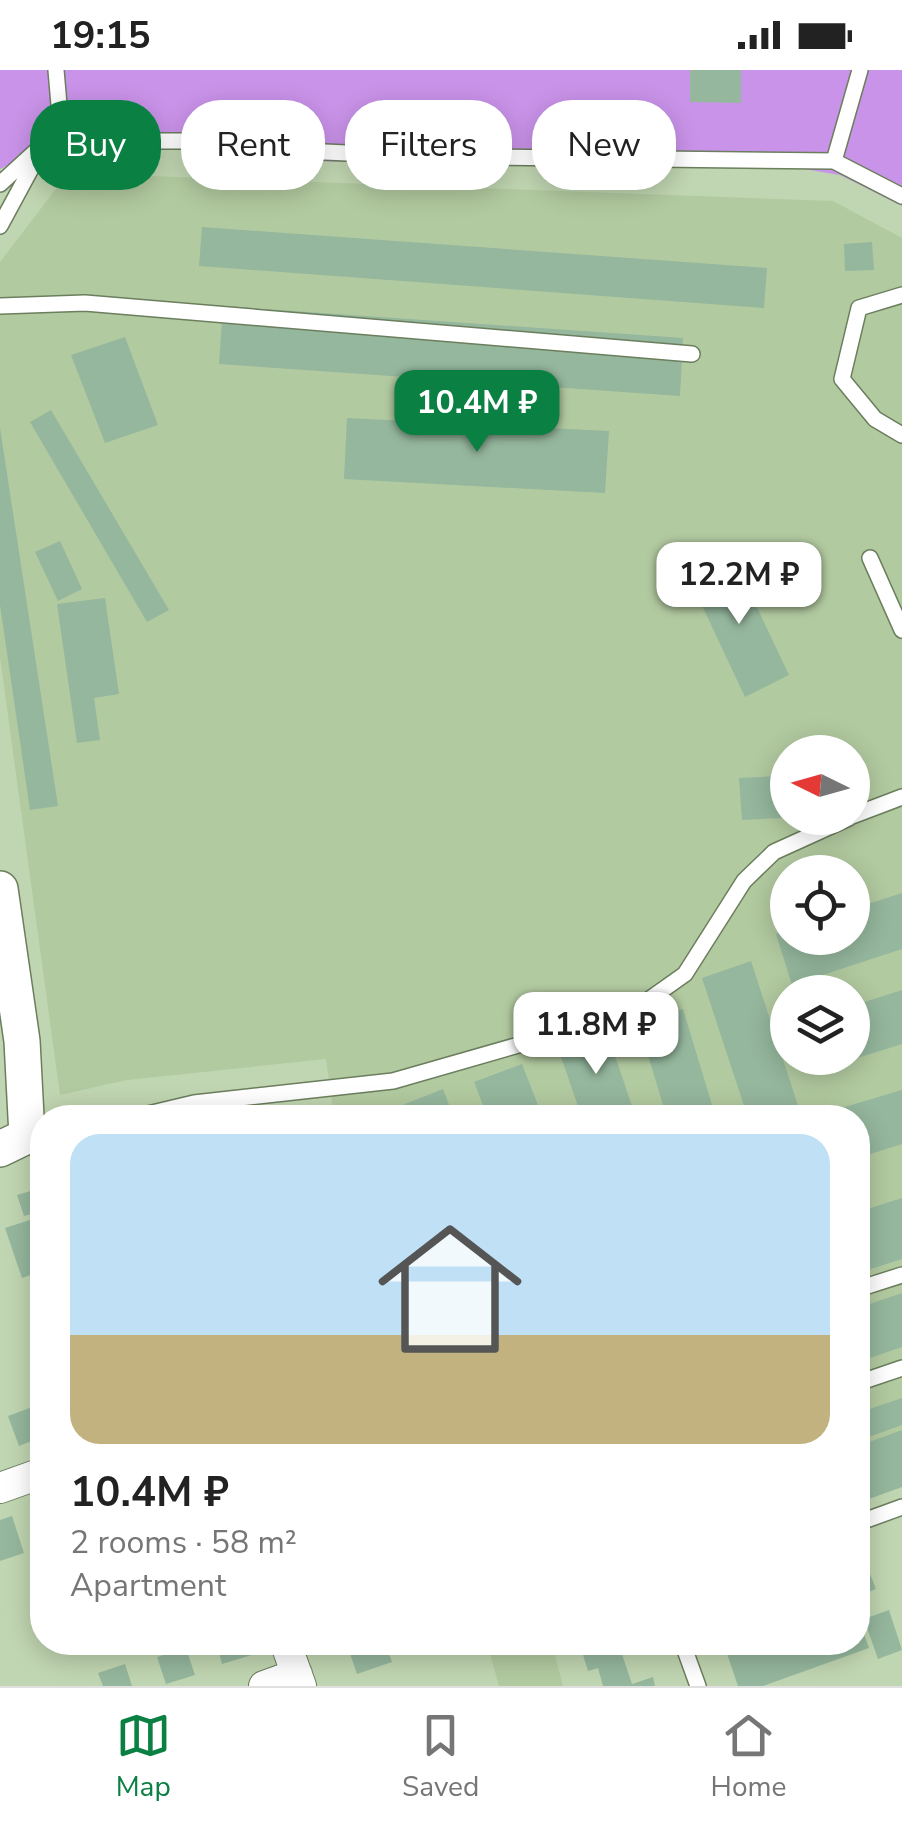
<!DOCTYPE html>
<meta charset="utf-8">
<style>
body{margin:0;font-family:"Nunito Sans",sans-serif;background:#f2f2f2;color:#222;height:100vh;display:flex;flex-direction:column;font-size:38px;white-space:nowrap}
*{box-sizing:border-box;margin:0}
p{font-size:32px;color:#767676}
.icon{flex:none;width:55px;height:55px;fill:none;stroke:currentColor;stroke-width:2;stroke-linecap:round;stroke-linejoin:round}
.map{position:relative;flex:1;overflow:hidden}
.side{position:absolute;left:30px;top:1035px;width:840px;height:550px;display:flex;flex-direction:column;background:#fff;border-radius:40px;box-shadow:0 5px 25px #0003}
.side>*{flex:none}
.guide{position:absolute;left:30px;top:30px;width:842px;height:90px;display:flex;gap:20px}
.needle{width:65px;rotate:275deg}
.fabs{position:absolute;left:770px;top:665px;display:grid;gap:20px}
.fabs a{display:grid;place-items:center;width:100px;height:100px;border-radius:50%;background:#fff;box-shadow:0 5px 25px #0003;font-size:50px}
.price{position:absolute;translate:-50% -85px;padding:0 22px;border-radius:20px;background:#fff;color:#222;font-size:32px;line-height:65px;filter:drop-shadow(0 2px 5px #0008)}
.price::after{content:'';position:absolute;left:50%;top:60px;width:30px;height:22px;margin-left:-15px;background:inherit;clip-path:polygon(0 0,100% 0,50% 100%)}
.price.current{background:#0b8043;color:#fff}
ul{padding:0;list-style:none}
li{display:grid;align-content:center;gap:20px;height:530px;padding:0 40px}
li span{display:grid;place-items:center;height:310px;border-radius:30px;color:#555}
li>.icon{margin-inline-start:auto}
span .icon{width:180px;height:180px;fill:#fffc;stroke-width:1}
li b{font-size:42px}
.pill{padding:0 35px;border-radius:40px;background:#fff;box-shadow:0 5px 25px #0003;font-size:35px;line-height:90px}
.pill.current{background:#0b8043;color:#fff}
.status{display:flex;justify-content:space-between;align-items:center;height:70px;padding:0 50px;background:#fff;direction:ltr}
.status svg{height:28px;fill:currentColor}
.dock{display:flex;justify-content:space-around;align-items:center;height:140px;border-top:2px solid #e0e0e0;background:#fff;font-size:28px;color:#767676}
.dock a{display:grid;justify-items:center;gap:5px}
.dock .current{color:#0b8043}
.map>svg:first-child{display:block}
.built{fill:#b2caa0;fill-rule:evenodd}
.green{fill:#ca93ea}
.building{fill:#95b79d}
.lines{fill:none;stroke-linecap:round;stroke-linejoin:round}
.service-casing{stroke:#6b7e5d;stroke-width:18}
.minor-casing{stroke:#6b7e5d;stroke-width:32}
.tertiary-casing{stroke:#6b7e5d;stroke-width:38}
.service{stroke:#fff;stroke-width:15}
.minor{stroke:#fff;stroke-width:30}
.tertiary{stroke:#fff;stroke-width:35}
</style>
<div class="status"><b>19:15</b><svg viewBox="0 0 49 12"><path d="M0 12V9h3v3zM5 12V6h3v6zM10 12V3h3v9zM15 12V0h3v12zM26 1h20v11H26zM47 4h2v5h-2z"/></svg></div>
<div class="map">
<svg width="902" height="1616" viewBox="0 0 902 1616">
<rect width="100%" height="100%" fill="#c0d5b1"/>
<path class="built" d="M 68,103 L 833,131 L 902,168 L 902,1361 L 858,1377 L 858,1048 L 334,1047 L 326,989 L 127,1010 L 60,1025 L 0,587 L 0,192 ZM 788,682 L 852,682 L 852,748 L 788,748 ZM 788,802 L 852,802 L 852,868 L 788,868 ZM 788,922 L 852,922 L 852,988 L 788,988 Z
M 487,1573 L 552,1573 L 563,1616 L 499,1616 Z"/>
<path class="green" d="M 0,0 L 902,0 L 902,136 L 840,105 L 798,98 L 217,90 L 208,80 L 74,65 L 0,99 Z"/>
<path class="building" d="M 690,0 L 741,0 L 741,33 L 690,32 Z
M 236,43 L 253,44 L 251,68 L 234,68 Z
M 202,157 L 767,198 L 764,238 L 199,196 Z
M 872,172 L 874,200 L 845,201 L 844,174 Z
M 223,236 L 683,268 L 680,326 L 219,294 Z
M 125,267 L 158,355 L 105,373 L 71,285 Z
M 51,340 L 169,540 L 147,552 L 30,352 Z
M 347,348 L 609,361 L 605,423 L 344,409 Z
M 0,358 L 58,736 L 30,740 L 0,535 Z
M 60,471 L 82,519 L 58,531 L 35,482 Z
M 733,487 L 789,605 L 745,627 L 689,508 Z
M 105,528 L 119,624 L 94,628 L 100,670 L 77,673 L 57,534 Z
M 779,706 L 782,748 L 742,750 L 739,708 Z
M 902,823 L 902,879 L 792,915 L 776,864 L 788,860 L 788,868 L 852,868 L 852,839 Z
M 751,891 L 802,1048 L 748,1048 L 702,908 Z
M 902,920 L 902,974 L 819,1000 L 815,988 L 852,988 L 852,936 Z
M 683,939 L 716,1048 L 667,1048 L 638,952 Z
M 606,959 L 636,1048 L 582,1048 L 557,975 Z
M 522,994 L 543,1048 L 488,1048 L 474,1012 Z
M 443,1019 L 454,1048 L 404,1048 L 400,1036 Z
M 902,1020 L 902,1074 L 858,1088 L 858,1048 L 840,1048 L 838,1039 Z
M 34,1120 L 41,1141 L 24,1146 L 17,1125 Z
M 902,1128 L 902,1189 L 858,1203 L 858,1171 L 863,1170 L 858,1142 Z
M 33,1149 L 42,1178 L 42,1201 L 22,1208 L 5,1158 Z
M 902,1223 L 902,1277 L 858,1292 L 858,1238 Z
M 902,1328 L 902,1355 L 858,1371 L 858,1343 Z
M 38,1335 L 42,1349 L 42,1367 L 19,1376 L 8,1346 Z
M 902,1360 L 902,1417 L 858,1433 L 858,1376 Z
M 12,1446 L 24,1483 L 0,1491 L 0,1450 Z
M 863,1486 L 876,1519 L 858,1526 L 858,1488 Z
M 889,1540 L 902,1580 L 878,1589 L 864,1549 Z
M 858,1548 L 869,1578 L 763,1616 L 738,1616 L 723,1572 L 858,1572 Z
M 216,1572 L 251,1572 L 255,1584 L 222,1594 Z
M 346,1572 L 385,1572 L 392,1592 L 357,1604 Z
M 579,1572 L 618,1572 L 632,1614 L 653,1607 L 655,1616 L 603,1616 L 598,1598 L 588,1601 Z
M 186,1578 L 195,1605 L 166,1614 L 157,1587 Z
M 125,1594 L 132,1616 L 103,1616 L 98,1603 Z"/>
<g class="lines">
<defs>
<path id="service" d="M 46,71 L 181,71 L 259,79 L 413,86 L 834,91 L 902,126
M 834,91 L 860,0
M 0,114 L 36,81
M 0,156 L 46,71 L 61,58 L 56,0
M 902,225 L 859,238 L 842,309 L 875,349 L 902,365
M 0,236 L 85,233 L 692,284
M 870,488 L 902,560
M 852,746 L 902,727
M 131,1048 L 194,1033 L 393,1011 L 630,943 L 685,904 L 744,811 L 774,782 L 849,748
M 858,1219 L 902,1205
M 858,1313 L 902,1298
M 858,1453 L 902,1437
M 682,1572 L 698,1616"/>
<path id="minor" d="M 0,1418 L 42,1403
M 285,1572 L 301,1616
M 264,1616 L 297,1604"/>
<path id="tertiary" d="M 0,819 L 22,971 L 27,1066 L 0,1079"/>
</defs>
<use href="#service" class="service-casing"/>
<use href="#minor" class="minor-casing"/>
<use href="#tertiary" class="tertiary-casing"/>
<use href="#service" class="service"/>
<use href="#minor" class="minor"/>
<use href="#tertiary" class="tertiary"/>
</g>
</svg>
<div class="fabs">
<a><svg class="needle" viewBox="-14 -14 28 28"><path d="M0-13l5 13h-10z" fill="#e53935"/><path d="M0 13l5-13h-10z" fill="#767676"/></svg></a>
<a><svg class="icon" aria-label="locate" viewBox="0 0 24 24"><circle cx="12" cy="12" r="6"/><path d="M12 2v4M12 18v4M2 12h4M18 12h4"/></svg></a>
<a><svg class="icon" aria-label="layers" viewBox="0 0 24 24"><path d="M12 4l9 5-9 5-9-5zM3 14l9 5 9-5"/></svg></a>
</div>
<b class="price current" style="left:477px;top:385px">10.4M ₽</b>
<b class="price" style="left:739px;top:557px">12.2M ₽</b>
<b class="price" style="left:596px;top:1007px">11.8M ₽</b>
<div class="guide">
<a class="pill current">Buy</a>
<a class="pill">Rent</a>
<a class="pill">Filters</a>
<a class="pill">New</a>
</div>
<section class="side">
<ul>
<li><span style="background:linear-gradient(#bfe0f5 65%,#c2b280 0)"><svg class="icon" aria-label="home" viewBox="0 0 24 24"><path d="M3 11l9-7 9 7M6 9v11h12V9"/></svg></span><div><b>10.4M ₽</b><p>2 rooms · 58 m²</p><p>Apartment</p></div></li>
</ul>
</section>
</div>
<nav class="dock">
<a class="current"><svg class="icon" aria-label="map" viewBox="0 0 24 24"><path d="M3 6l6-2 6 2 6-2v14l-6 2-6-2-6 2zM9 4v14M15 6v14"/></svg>Map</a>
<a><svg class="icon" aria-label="saved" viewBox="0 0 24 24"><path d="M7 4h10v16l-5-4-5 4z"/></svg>Saved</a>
<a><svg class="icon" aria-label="home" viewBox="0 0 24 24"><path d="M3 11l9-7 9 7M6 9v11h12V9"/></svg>Home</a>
</nav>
